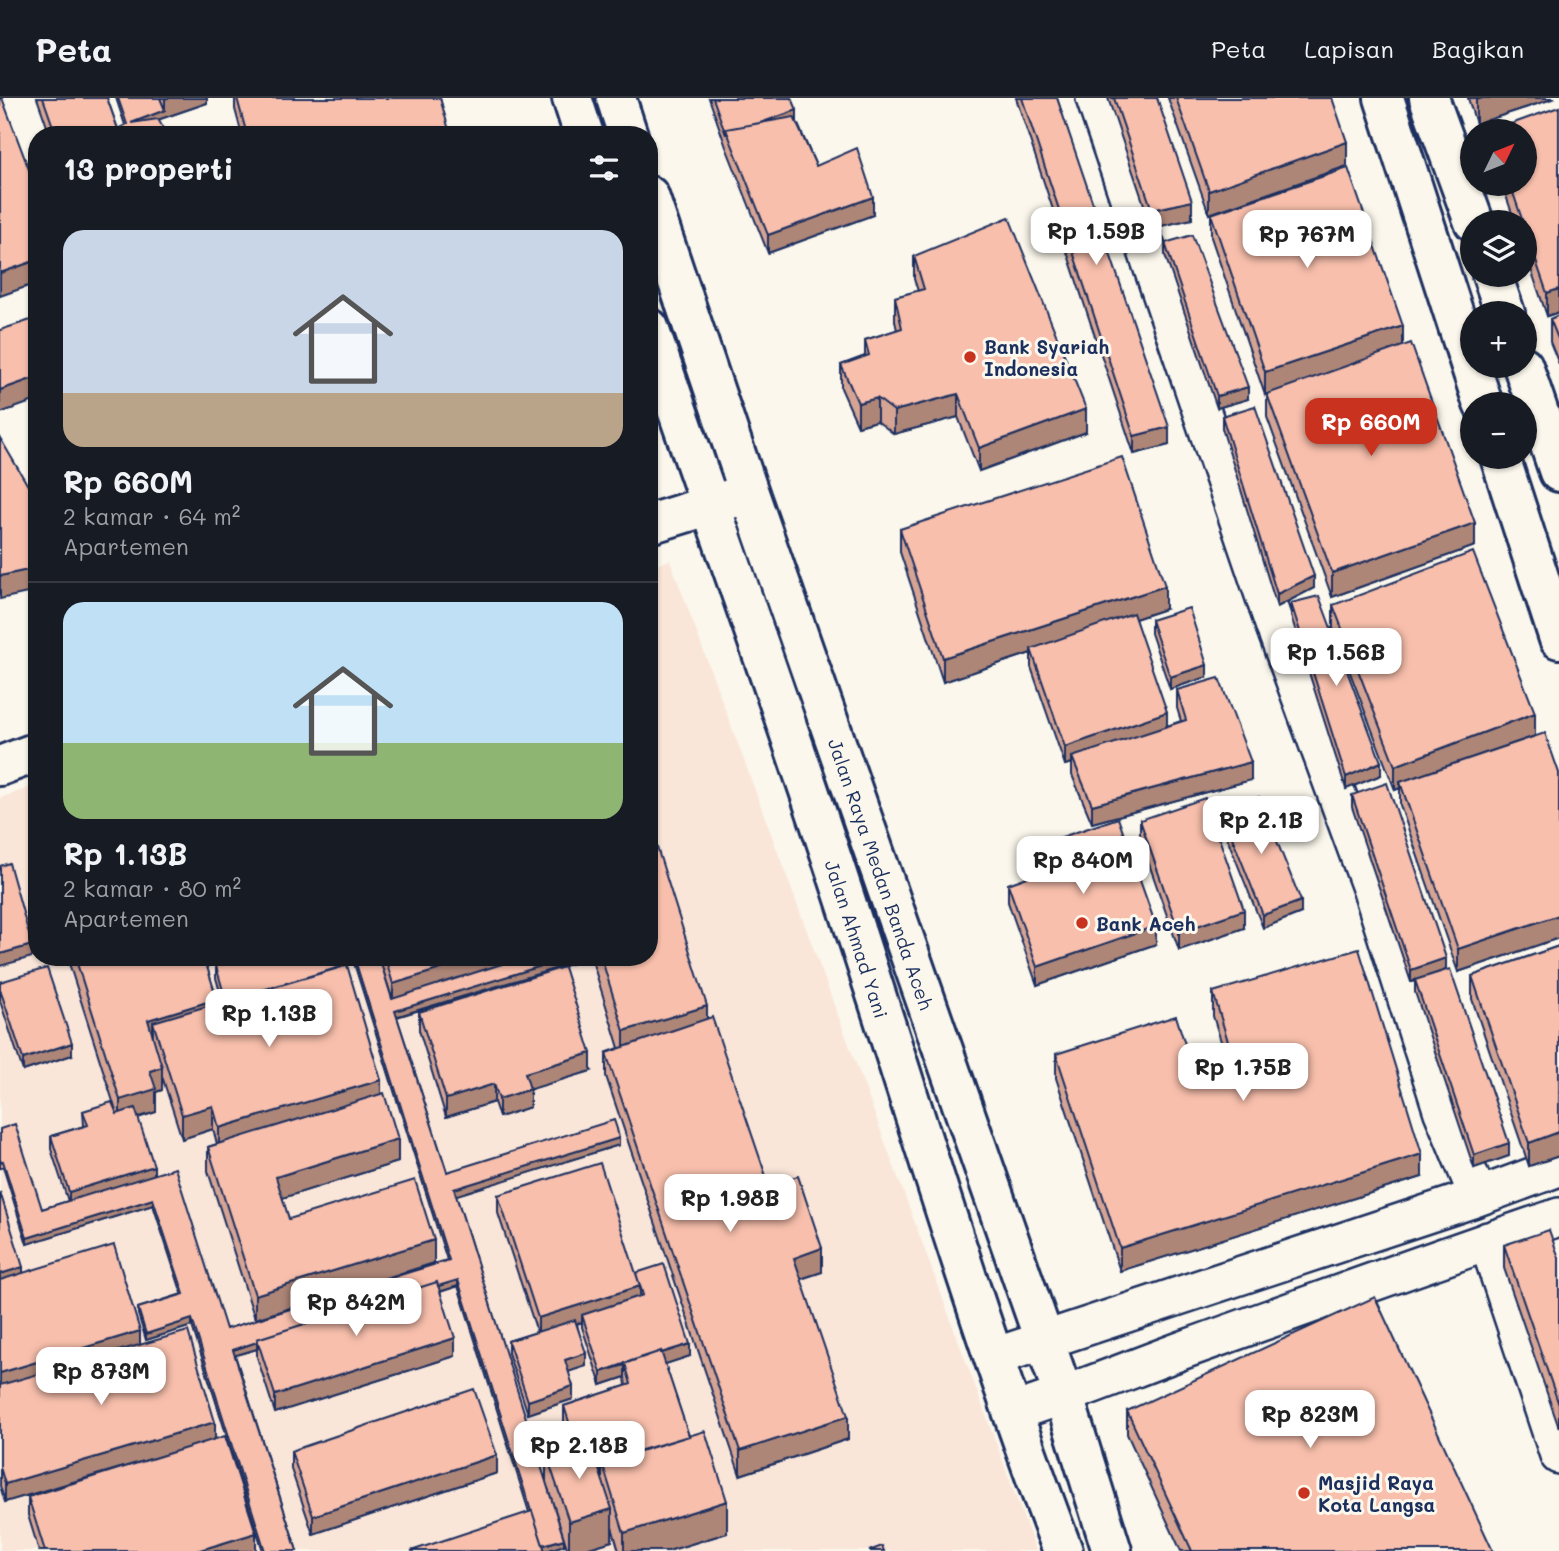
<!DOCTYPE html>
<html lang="id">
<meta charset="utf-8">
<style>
body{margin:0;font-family:Mali,sans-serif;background:#20242c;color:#f1f3f6;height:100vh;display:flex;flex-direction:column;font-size:26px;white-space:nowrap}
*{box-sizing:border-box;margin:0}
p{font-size:23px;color:#9ea1a6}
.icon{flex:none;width:38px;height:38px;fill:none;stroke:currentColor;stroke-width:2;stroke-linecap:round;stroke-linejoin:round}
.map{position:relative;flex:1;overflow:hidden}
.side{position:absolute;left:28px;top:28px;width:630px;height:840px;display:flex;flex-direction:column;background:#171b24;border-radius:28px;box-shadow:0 2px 5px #0004}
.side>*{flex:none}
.needle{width:46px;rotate:47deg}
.fabs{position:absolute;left:1460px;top:21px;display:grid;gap:14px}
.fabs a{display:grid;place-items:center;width:77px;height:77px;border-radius:50%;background:#171b24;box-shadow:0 2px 5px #0004;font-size:35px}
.price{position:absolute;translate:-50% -60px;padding:0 16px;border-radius:14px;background:#fff;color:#222;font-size:23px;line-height:46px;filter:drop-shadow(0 2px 4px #0008)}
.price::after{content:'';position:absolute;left:50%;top:42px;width:21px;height:16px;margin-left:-10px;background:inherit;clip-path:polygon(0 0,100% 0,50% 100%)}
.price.current{background:#c8321e;color:#fff}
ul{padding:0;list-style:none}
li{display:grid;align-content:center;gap:14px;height:371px;padding:0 35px}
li+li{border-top:2px solid #363941}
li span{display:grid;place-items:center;height:217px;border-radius:21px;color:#555}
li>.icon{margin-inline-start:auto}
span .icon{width:126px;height:126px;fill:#fffc;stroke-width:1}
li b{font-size:30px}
h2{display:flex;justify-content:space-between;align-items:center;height:84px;padding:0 35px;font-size:30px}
header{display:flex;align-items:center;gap:42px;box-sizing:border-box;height:98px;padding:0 35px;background:#171b24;border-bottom:2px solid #363941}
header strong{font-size:33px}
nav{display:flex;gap:38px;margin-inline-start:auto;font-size:24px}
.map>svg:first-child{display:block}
.built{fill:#fae6d9}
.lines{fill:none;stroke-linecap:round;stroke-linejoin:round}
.minor-casing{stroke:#1b2f5e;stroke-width:42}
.tertiary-casing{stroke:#1b2f5e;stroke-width:44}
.secondary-casing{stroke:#1b2f5e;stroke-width:44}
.primary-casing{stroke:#1b2f5e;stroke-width:44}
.minor{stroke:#fbf7ec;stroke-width:37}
.tertiary{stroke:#fbf7ec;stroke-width:38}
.secondary{stroke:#fbf7ec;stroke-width:38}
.primary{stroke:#fbf7ec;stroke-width:38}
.wall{fill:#d5a494;stroke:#1b2f5e;stroke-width:2;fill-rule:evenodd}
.shaded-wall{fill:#ae8678;stroke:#1b2f5e;stroke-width:2}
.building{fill:#f8bfac;stroke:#1b2f5e;stroke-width:2}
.poi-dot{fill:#c8321e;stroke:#fbf7ec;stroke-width:2.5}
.labels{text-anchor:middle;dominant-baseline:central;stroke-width:6;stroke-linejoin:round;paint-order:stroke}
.poi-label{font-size:19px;font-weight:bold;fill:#1b2f5e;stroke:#fbf7ec;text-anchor:start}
.street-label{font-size:19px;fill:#1b2f5e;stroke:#fbf7ec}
</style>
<header>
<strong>Peta</strong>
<nav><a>Peta</a><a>Lapisan</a><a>Bagikan</a></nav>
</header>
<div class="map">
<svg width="1559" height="1453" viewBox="0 0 1559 1453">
<rect width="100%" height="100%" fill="#fbf7ec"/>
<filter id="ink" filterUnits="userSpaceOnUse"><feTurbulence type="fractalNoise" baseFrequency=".0143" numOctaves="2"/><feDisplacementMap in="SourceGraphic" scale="14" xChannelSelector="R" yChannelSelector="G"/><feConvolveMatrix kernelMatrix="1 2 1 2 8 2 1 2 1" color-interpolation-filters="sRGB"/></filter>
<g filter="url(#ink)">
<path class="built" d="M 670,462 L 1036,1453 L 0,1453 L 0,700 L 37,687 L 37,859 L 649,859 L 649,469 Z"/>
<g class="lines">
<defs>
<path id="minor" d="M 1095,0 L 1273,523 L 1373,795 L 1443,1014 L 1478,1098
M 1488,1143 L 1559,1357
M 994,1259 L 1472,1101 L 1559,1069
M 1013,1314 C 1071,1296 1126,1273 1183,1252 C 1308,1207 1433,1162 1559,1119"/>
<path id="tertiary" d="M 649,426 L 740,398
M 0,668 L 37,654"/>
<path id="secondary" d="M 1384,0 L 1483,306
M 1429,0 L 1474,124
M 1492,177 L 1505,215
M 1523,268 L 1559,374
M 1500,359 L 1559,541"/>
<path id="primary" d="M 572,0 L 584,37
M 616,0 L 628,37
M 649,98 L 749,395 L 1064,1299 L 1112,1453
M 649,230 C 715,424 786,618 849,813 C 919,1027 983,1243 1063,1453"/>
</defs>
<use href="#minor" class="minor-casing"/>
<use href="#tertiary" class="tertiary-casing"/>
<use href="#secondary" class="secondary-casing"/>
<use href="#primary" class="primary-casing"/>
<use href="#minor" class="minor"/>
<use href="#tertiary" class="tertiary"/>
<use href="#secondary" class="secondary"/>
<use href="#primary" class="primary"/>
</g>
<path class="wall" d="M 37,0 L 107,0 L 118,31 L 125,27 L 116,0 L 207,0 L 207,5 L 157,22 L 167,37 L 50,37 Z
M 235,0 L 440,0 L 449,37 L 242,37 L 235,11 Z
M 709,0 L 792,0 L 797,24 L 816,68 L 873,117 L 768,155 L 726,49 Z
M 1016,0 L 1057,0 L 1169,347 L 1134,356 Z
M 1108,0 L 1157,0 L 1192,121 L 1152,130 Z
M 1168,0 L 1332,0 L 1347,68 L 1209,116 Z
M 1468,0 L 1555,0 L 1476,26 Z
M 1559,9 L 1559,214 L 1547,218 L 1524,151 L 1524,124 L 1515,124 L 1502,86 L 1524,86 Z
M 1211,116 L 1403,248 L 1475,448 L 1332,499 L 1267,319 L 1267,296 L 1265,297 L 1211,139 Z
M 1165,145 L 1248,301 L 1217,310 L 1165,157 Z
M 914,158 L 1086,334 L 979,373 L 958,319 L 894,336 L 877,323 L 858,328 L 841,290 L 841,267 L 865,258 L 865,242 L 897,232 L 895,223 L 895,199 L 918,193 L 914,181 Z
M 1559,217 L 1559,266 L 1550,244 L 1550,221 Z
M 1222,318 L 1314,490 L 1277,509 L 1222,330 Z
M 900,431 L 1165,511 L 1135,521 L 1167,628 L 1181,623 L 1177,610 L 1177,592 L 1251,682 L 1092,725 L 1072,677 L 1072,665 L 1065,667 L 1031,569 L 1031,555 L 943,584 L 900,454 Z
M 1291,505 L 1381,677 L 1346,691 L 1291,518 Z
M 1333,507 L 1535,638 L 1559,675 L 1559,840 L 1458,874 L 1400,707 L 1400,690 L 1395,692 L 1333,530 Z
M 1151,522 L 1207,579 L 1170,591 L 1151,535 Z
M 1352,697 L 1446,872 L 1509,1058 L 1474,1070 L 1415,894 L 1415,883 L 1411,884 L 1352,709 Z
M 1222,714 L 1301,815 L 1263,830 L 1222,727 Z
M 1140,722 L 1244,830 L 1179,852 L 1140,740 Z
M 37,728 L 37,763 L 33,752 L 33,729 Z
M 1053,742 L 1156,846 L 1037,887 L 1008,804 L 1008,786 L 1056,769 L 1053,760 Z
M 1559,848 L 1559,1058 L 1529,1068 L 1472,901 L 1472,878 Z
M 67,859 L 204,859 L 217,905 L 223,904 L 216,880 L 216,868 L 222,866 L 220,859 L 339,859 L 381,996 L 398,1064 L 282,1100 L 289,1121 L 434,1165 L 255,1221 L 208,1073 L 208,1049 L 217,1046 L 213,1031 L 182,1041 L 162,978 L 162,992 L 156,994 L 156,1014 L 138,1020 L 154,1076 L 226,1231 L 447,1162 L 352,859 L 379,859 L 392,900 L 379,859 L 577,859 L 577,864 L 397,919 L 447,1074 L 619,1047 L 456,1097 L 546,1387 L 546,1355 L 571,1347 L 564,1326 L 564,1308 L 626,1288 L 625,1279 L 601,1287 L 582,1229 L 582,1224 L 577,1226 L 586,1268 L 568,1273 L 573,1301 L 528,1316 L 508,1255 L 508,1243 L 537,1234 L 498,1115 L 498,1097 L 636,1177 L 690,1258 L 665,1266 L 689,1338 L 727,1435 L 668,1453 L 619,1453 L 612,1429 L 612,1443 L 579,1453 L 568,1453 L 548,1390 L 564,1447 L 546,1453 L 529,1414 L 458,1188 L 440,1194 L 455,1258 L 275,1315 L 257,1259 L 257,1251 L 235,1257 L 297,1453 L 263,1453 L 192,1228 L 146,1242 L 138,1216 L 138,1210 L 182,1196 L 153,1107 L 27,1146 L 3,1069 L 0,1070 L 0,1031 L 42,1111 L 68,1103 L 51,1051 L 51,1038 L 84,1028 L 83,1013 L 117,1016 ZM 602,1352 L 606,1363 L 602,1364 L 602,1380 L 594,1355 Z
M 591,859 L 649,859 L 707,921 L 769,1087 L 822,1174 L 801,1181 L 848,1341 L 740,1377 L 606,978 L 606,955 L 619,950 Z
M 0,884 L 72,957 L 23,973 L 0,903 Z
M 1213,894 L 1422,1079 L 1120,1173 L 1056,980 L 1056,956 L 1197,984 L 1231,975 L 1213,918 Z
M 419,914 L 591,973 L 530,991 L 530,1009 L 499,1019 L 494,1004 L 446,1019 L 419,932 Z
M 0,1094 L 23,1175 L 140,1246 L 215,1342 L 256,1453 L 39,1453 L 28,1417 L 28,1399 L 180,1352 L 5,1404 L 0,1388 Z
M 1504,1147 L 1559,1160 L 1559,1330 L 1504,1170 Z
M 1127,1313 L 1493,1453 L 1181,1453 L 1127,1336 Z
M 291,1353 L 497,1375 L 313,1436 L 291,1371 Z"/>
<path class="shaded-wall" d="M 167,0 L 207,0 L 207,5 L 131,31 L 131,25 L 165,12 L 165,1 Z
M 1483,0 L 1555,0 L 1476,26 L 1476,2 Z
M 797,12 L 797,24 L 728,36 Z
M 449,32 L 449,37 L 431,37 Z
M 1347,44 L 1347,68 L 1209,116 L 1209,93 Z
M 873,99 L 873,117 L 768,155 L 768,137 Z
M 1192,103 L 1192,121 L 1152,130 L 1152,112 Z
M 37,162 L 37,185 L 0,198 L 0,175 Z
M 1559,191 L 1559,214 L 1547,218 L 1547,195 Z
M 1403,228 L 1403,252 L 1265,297 L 1265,274 Z
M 37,279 L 37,302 L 0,315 L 0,292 Z
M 1248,289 L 1248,301 L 1217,310 L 1217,298 Z
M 958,296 L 958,319 L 894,336 L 894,313 Z
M 877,300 L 877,323 L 858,328 L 858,305 Z
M 1086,311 L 1086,334 L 979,373 L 979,350 Z
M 1169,329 L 1169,347 L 1134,356 L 1134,338 Z
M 1475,425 L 1475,448 L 1332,499 L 1332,475 Z
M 37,470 L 37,493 L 0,501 L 0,478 Z
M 1314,478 L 1314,490 L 1277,509 L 1277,496 Z
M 1165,488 L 1165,511 L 1032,555 L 1031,551 L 1031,555 L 943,584 L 943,560 Z
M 1207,567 L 1207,579 L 1170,591 L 1170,579 Z
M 1167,614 L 1167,632 L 1072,659 L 1072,665 L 1065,667 L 1065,649 Z
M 1535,615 L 1535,638 L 1400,684 L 1400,690 L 1395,692 L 1395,668 Z
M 1251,664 L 1251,682 L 1092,725 L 1092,707 Z
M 1381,664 L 1381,677 L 1346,691 L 1346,679 Z
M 1301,803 L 1301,815 L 1263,830 L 1263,817 Z
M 1244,812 L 1244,830 L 1179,852 L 1179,834 Z
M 1559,817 L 1559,840 L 1458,874 L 1458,851 Z
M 1156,828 L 1156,846 L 1037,887 L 1037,869 Z
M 32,847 L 32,859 L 0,868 L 0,856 Z
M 232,859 L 277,859 L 224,874 L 224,861 Z
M 478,859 L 536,859 L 393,904 L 393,886 Z
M 570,859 L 577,859 L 577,864 L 395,919 L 395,913 Z
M 1446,860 L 1446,872 L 1411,884 L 1411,872 Z
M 217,901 L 217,924 L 153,924 L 153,944 L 148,922 Z
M 707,908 L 707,939 L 624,965 L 624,933 Z
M 72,945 L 72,957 L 23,973 L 23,961 Z
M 591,955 L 591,973 L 525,993 L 525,975 Z
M 162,969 L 162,992 L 156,994 L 156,1014 L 120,1025 L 120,1002 L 150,973 Z
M 381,982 L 381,1005 L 219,1053 L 219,1030 Z
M 494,986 L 494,1004 L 446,1019 L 446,1001 Z
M 530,991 L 530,1009 L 499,1019 L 499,1001 Z
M 213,1008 L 213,1031 L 182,1041 L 182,1017 Z
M 1559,1034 L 1559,1058 L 1529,1068 L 1529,1045 Z
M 619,1040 L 619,1047 L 454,1098 L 454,1091 Z
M 398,1041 L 398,1064 L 276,1102 L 276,1079 Z
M 1509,1045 L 1509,1058 L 1474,1070 L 1474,1057 Z
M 1422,1056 L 1422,1079 L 1120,1173 L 1120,1150 Z
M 154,1068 L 154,1080 L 69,1106 L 69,1094 Z
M 153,1101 L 153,1107 L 27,1146 L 27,1140 Z
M 434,1142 L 434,1165 L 255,1221 L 255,1197 Z
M 822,1150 L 822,1174 L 794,1183 L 794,1160 Z
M 23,1169 L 23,1187 L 0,1194 L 0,1176 Z
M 458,1182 L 458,1188 L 259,1250 L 257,1244 Z
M 640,1188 L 640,1206 L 582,1217 L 582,1224 L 538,1238 L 538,1220 Z
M 192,1221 L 192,1228 L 146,1242 L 146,1236 Z
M 140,1233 L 140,1251 L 0,1293 L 0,1275 Z
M 455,1240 L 455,1258 L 275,1315 L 275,1297 Z
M 257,1244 L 257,1251 L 233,1258 L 233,1252 Z
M 690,1246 L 690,1258 L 629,1278 L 625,1267 Z
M 586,1255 L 586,1268 L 565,1275 L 565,1262 Z
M 625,1267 L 625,1279 L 601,1287 L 601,1274 Z
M 573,1288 L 573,1301 L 528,1316 L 528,1303 Z
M 848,1318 L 848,1341 L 740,1377 L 740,1353 Z
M 215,1324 L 215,1342 L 5,1404 L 5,1386 Z
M 602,1334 L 602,1352 L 575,1361 L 575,1343 Z
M 497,1357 L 497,1375 L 313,1436 L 313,1418 Z
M 727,1403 L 727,1435 L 668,1453 L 624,1453 L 624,1435 Z
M 612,1411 L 612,1443 L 579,1453 L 569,1453 L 569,1424 Z
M 256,1435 L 256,1453 L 197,1453 Z
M 564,1441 L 564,1447 L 546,1453 L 541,1448 Z"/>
<path class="building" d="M 0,0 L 2,0 L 37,93 L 37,162 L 0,175 Z
M 43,0 L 107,0 L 120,37 L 56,37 Z
M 118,0 L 160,0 L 165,12 L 131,25 L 158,21 L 167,37 L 120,37 L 118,31 L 127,26 Z
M 237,0 L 440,0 L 449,32 L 431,37 L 247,37 Z
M 713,0 L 792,0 L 797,12 L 760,25 L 726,31 L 726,37 Z
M 1022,0 L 1057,0 L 1169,329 L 1134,338 Z
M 1114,0 L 1157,0 L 1192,103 L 1152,112 Z
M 1176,0 L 1332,0 L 1347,44 L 1209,93 Z
M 1559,9 L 1559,191 L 1547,195 L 1524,128 L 1524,124 L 1523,124 L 1510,86 L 1524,86 L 1524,33 L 1491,33 Z
M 794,19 L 816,68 L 857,50 L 873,99 L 768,137 L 726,31 Z
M 476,30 L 478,37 L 468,37 Z
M 1348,70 L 1403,228 L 1265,274 L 1211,116 Z
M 1009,119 L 1086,311 L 979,350 L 958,296 L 894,313 L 877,300 L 858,305 L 841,267 L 869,257 L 865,242 L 902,230 L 895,199 L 924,191 L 914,158 Z
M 1192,137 L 1248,289 L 1217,298 L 1165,145 Z
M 1559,217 L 1559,243 L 1550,221 Z
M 37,220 L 37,279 L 0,292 L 0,232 Z
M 1411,245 L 1475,425 L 1332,475 L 1267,296 Z
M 1255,308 L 1314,478 L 1277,496 L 1222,318 Z
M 0,340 L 37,403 L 37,470 L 0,478 Z
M 1122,359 L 1165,488 L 943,560 L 900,431 Z
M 1473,454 L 1535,615 L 1395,668 L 1333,507 Z
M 1319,498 L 1381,664 L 1346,679 L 1291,505 Z
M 1189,510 L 1207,567 L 1170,579 L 1151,522 Z
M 1133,515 L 1167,614 L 1065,649 L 1031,551 Z
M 1219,580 L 1251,664 L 1092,707 L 1072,659 L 1186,622 L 1177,592 Z
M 1545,635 L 1559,675 L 1559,817 L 1458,851 L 1400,684 Z
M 1387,685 L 1446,860 L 1411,872 L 1352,697 Z
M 1259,699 L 1301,803 L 1263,817 L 1222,714 Z
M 1205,700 L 1244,812 L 1179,834 L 1140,722 Z
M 1118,720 L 1156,828 L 1037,869 L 1008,786 L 1061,767 L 1053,742 Z
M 649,724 L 707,908 L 624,933 L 601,859 L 649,859 Z
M 37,728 L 37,739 L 33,729 Z
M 9,765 L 32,847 L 0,856 L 0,768 Z
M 1559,848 L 1559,1034 L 1529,1045 L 1472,878 Z
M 1359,851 L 1422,1056 L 1120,1150 L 1056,956 L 1176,918 L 1197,984 L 1237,973 L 1213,894 Z
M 75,859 L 204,859 L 217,901 L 148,922 L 162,969 L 150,973 L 156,991 L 120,1002 Z
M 246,859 L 339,859 L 342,869 L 226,903 L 216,868 Z
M 354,859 L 379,859 L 392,901 L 524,859 L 570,859 L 395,913 L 447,1074 L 614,1022 L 617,1031 L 619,1040 L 454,1091 L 564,1441 L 543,1447 L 532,1413 L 531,1413 L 458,1182 L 438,1188 L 437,1184 L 257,1241 L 257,1244 L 233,1252 L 297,1453 L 265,1453 L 192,1221 L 146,1236 L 138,1210 L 184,1196 L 153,1101 L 27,1140 L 3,1063 L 0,1064 L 0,1031 L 15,1026 L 42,1111 L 175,1070 L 226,1231 L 449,1162 Z
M 385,859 L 478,859 L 393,886 Z
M 347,867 L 381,982 L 219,1030 L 213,1008 L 182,1017 L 153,924 Z
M 564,869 L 591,955 L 525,975 L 530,991 L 499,1001 L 494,986 L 446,1001 L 419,914 Z
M 47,870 L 72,945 L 23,961 L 0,891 L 0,884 Z
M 1450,871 L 1509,1045 L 1474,1057 L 1415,882 Z
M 712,919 L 769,1087 L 798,1078 L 822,1150 L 794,1160 L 848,1318 L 740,1353 L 606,955 Z
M 384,995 L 398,1041 L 276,1079 L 289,1121 L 415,1082 L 434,1142 L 255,1197 L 208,1049 Z
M 112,1004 L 117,1016 L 135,1010 L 154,1068 L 69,1094 L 51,1038 L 88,1027 L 83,1013 Z
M 600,1065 L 640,1188 L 538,1220 L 498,1097 Z
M 0,1094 L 23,1169 L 0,1176 Z
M 1549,1132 L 1559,1160 L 1559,1307 L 1504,1147 Z
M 114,1147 L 140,1233 L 0,1275 L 0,1182 Z
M 664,1166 L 690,1246 L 661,1255 L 661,1253 L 601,1274 L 582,1217 L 643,1197 L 636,1175 Z
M 437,1184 L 455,1240 L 275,1297 L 257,1241 Z
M 1375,1199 L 1493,1453 L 1192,1453 L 1127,1313 Z
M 575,1222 L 586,1255 L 565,1262 L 573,1288 L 528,1303 L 508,1243 Z
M 188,1233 L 215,1324 L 5,1386 L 0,1369 L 0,1287 Z
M 661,1253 L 689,1338 L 611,1362 L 602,1334 L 575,1343 L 564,1308 L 631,1286 L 625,1265 Z
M 474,1291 L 497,1357 L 313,1418 L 291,1353 Z
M 705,1333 L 727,1403 L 624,1435 L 602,1364 Z
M 225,1338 L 256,1435 L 197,1453 L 45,1453 L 28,1399 Z
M 589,1341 L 612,1411 L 569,1424 L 546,1355 Z
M 532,1413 L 545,1453 L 411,1453 Z
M 882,1448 L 884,1453 L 869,1453 Z"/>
</g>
<g class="poi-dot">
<circle cx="970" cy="259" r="7"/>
<circle cx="1082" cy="825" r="7"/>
<circle cx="1304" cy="1395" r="7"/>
</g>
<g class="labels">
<g class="poi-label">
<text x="984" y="248">Bank Syariah<tspan x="984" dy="22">Indonesia</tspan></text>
<text x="1096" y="825">Bank Aceh</text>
<text x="1318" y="1384">Masjid Raya<tspan x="1318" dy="22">Kota Langsa</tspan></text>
</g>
<g class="street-label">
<text transform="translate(881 776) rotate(71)">Jalan Raya Medan Banda Aceh</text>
<text transform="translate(857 841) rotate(72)">Jalan Ahmad Yani</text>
</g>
</g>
</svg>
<div class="fabs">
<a><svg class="needle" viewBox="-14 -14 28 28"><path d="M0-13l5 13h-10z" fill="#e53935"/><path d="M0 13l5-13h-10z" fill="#9ea1a6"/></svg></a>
<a><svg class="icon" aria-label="layers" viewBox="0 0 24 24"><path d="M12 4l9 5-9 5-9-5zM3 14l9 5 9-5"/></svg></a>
<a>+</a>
<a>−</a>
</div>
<b class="price" style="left:1096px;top:169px">Rp 1.59B</b>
<b class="price" style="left:1307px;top:172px">Rp 767M</b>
<b class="price current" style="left:1371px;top:360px">Rp 660M</b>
<b class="price" style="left:1336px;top:590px">Rp 1.56B</b>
<b class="price" style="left:1261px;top:758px">Rp 2.1B</b>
<b class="price" style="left:1083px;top:798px">Rp 840M</b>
<b class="price" style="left:269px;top:951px">Rp 1.13B</b>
<b class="price" style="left:1243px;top:1005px">Rp 1.75B</b>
<b class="price" style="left:730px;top:1136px">Rp 1.98B</b>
<b class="price" style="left:356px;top:1240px">Rp 842M</b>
<b class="price" style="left:101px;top:1309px">Rp 873M</b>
<b class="price" style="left:1310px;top:1352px">Rp 823M</b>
<b class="price" style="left:579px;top:1383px">Rp 2.18B</b>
<section class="side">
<h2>13 properti<svg class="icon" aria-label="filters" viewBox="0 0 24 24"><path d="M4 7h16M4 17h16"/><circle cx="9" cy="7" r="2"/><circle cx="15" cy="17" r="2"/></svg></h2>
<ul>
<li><span style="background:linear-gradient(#c9d6e8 75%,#b9a48a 0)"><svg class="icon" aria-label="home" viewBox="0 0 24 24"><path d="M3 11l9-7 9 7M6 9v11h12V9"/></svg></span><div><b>Rp 660M</b><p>2 kamar · 64 m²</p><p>Apartemen</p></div></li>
<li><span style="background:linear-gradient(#bfe0f5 65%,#8fb573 0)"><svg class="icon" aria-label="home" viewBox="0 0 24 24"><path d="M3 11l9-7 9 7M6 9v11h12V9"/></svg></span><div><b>Rp 1.13B</b><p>2 kamar · 80 m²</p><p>Apartemen</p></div></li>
</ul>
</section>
</div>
